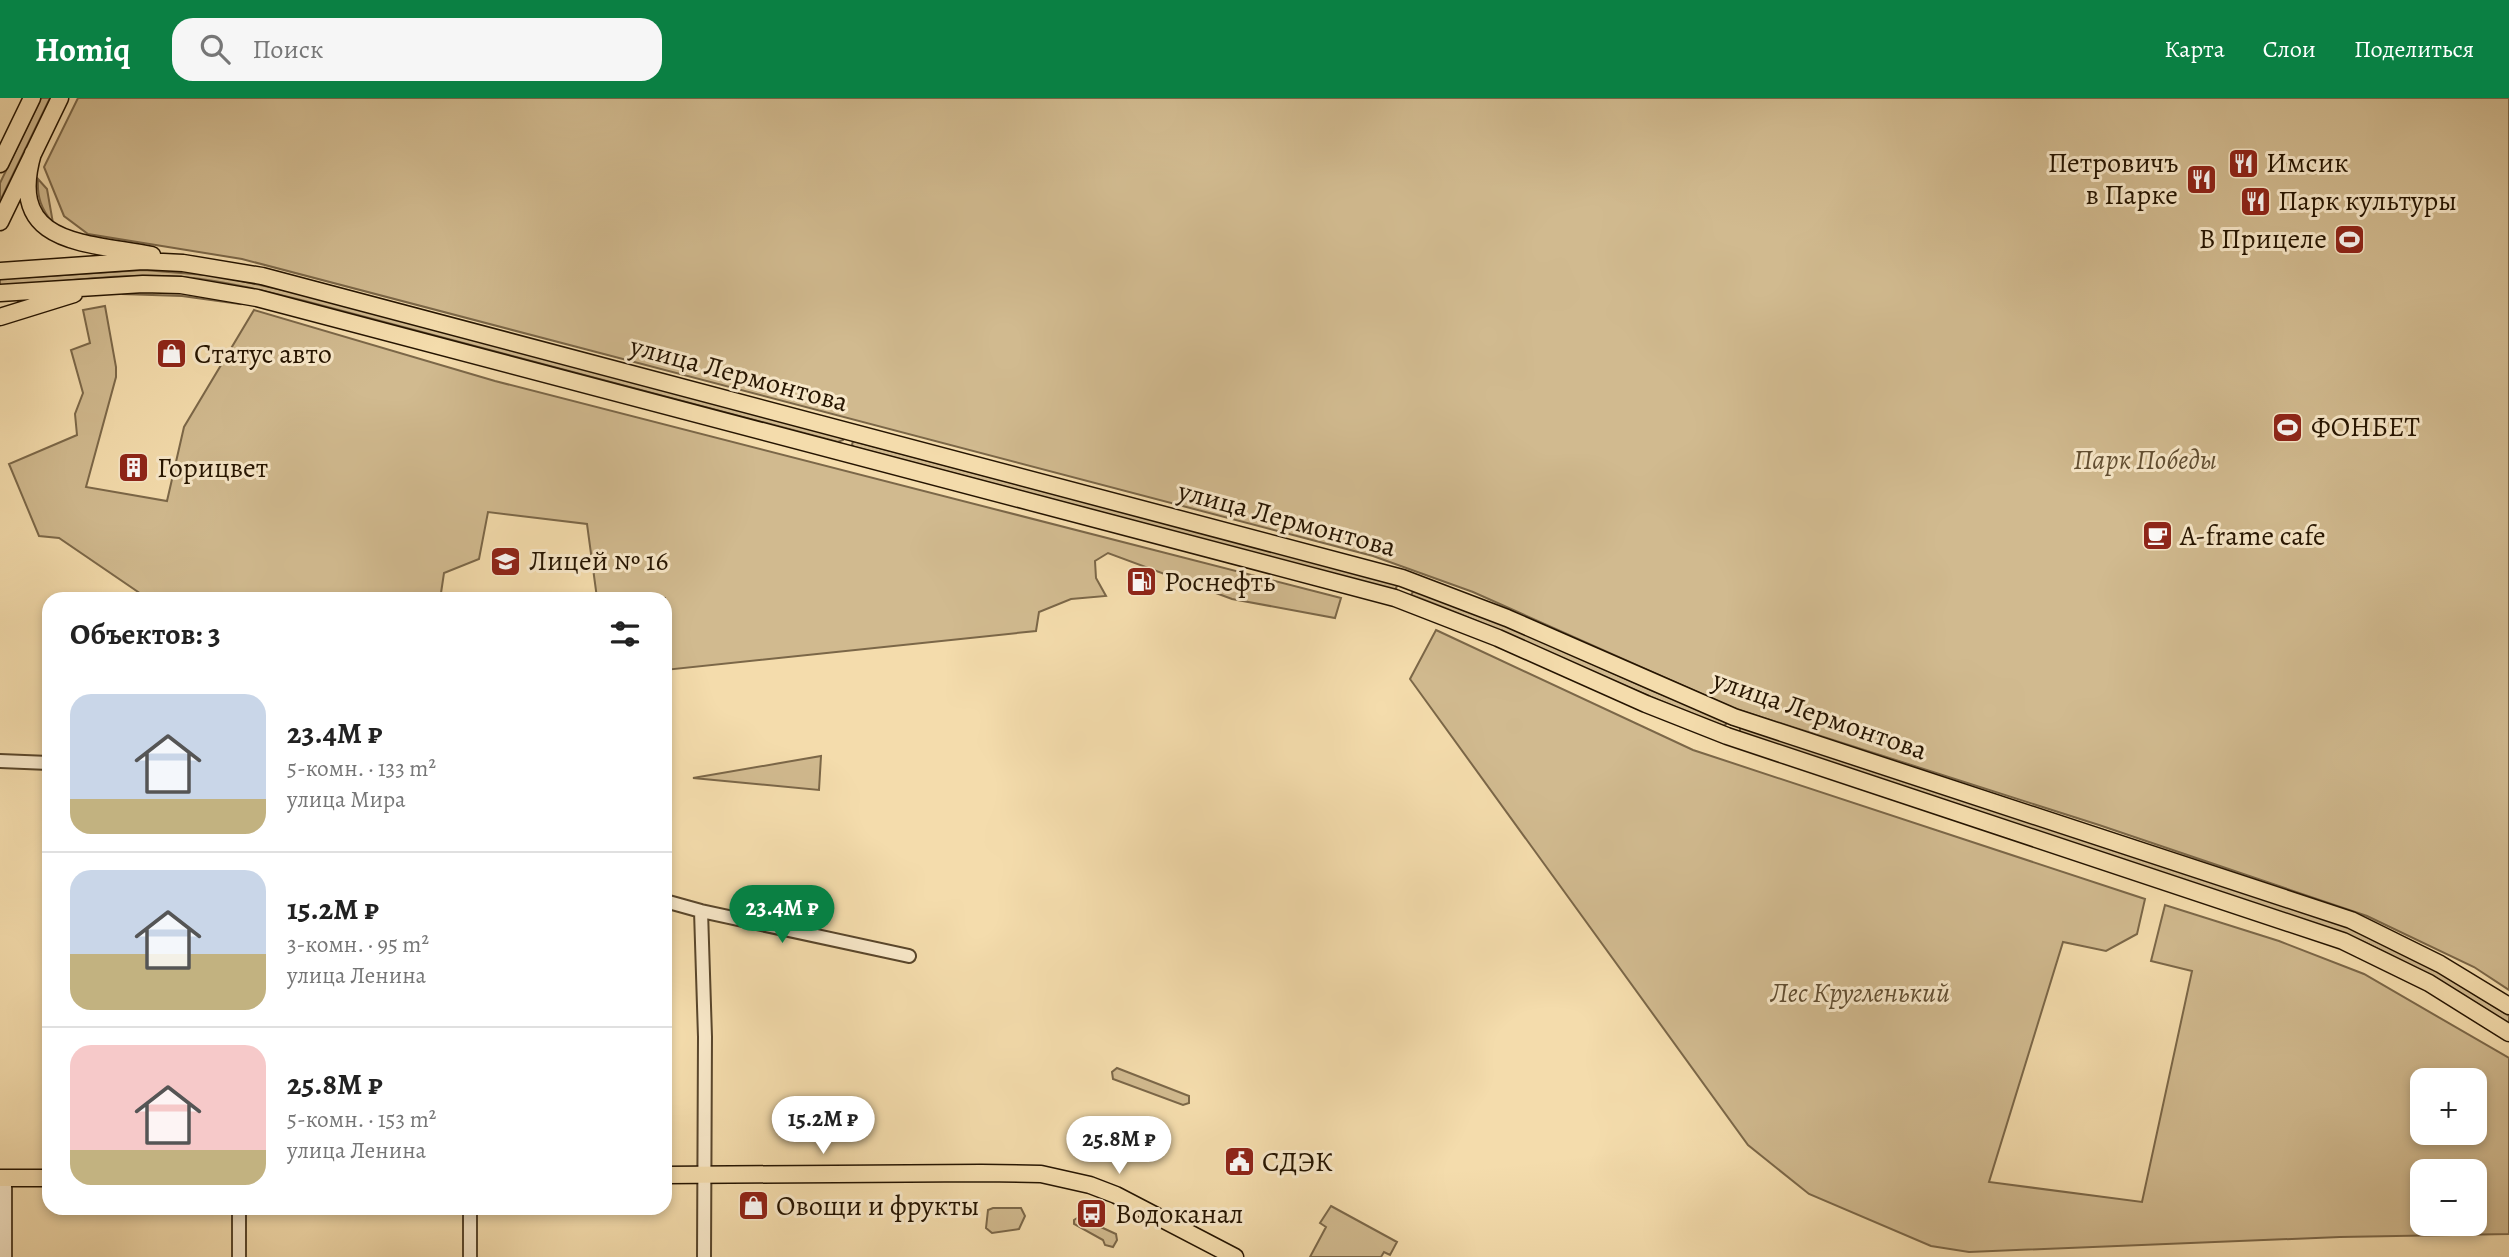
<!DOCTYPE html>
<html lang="ru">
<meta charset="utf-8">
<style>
body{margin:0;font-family:Alegreya,serif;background:#f6f6f6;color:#222;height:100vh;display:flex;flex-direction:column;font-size:26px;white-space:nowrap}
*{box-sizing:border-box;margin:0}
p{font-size:23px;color:#767676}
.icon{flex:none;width:38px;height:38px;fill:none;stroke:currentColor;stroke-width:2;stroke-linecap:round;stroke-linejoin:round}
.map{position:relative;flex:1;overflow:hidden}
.panel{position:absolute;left:42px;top:494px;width:630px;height:623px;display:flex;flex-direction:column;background:#fff;border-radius:21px;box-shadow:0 4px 10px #0003}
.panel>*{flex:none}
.tools{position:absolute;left:2410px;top:970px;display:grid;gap:14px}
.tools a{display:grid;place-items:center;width:77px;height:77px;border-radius:14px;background:#fff;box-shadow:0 4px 10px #0003;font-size:35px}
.price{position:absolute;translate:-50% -60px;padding:0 16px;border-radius:24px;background:#fff;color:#222;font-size:23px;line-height:46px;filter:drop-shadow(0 2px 4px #0008)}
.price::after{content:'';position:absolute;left:50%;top:42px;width:21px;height:16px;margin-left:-10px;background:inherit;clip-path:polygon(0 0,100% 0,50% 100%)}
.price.active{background:#0b8043;color:#fff}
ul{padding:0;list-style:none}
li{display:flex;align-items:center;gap:21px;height:175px;padding:0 28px}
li+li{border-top:2px solid #e0e0e0}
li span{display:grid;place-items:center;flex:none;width:196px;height:140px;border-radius:21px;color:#555}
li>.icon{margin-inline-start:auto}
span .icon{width:84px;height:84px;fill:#fffc;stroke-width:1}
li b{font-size:30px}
h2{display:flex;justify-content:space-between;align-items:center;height:84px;padding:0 28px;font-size:30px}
header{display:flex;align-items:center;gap:42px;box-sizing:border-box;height:98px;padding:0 35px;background:#0b8043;color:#fff}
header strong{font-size:33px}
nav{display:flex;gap:38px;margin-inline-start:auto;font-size:24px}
.search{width:490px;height:63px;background:#f6f6f6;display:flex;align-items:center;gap:18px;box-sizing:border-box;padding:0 24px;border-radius:21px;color:#767676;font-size:26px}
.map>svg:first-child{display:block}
.green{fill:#d1ba8f;stroke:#7b6748;stroke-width:2;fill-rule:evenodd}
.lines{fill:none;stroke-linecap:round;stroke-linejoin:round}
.minor-casing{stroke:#59462b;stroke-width:16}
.major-casing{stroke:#251400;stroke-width:19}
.minor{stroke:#f8e8c9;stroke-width:12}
.major{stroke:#f4dcac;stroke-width:16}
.labels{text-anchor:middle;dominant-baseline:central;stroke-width:6;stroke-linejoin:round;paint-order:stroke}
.poi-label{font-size:28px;fill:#251400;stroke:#f8e8c9;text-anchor:start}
.street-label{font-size:28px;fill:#251400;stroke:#f8e8c9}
.park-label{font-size:28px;font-style:italic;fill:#614e32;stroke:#f8e8c9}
</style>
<header>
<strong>Homiq</strong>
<div class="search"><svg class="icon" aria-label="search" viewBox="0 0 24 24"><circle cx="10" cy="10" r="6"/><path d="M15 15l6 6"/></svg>Поиск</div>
<nav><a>Карта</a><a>Слои</a><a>Поделиться</a></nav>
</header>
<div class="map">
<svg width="2509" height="1159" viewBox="0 0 2509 1159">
<rect width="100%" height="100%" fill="#f4dcac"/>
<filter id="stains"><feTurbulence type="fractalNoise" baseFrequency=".00286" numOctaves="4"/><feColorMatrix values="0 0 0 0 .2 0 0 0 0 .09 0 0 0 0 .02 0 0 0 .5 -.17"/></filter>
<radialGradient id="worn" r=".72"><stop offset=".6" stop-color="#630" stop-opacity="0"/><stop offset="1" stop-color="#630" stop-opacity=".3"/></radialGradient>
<path class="green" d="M 41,0 L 50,0 L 0,103 L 0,85 Z
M 78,0 L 2509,0 L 2509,892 L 2474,869 L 2367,818 L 2099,727 L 1733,610 L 1473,494 L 1373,458 L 242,161 L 88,136 L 64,118 L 44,69 Z
M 38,81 L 47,91 L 53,125 C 41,111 37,99 38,81 Z
M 144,172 L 218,178 L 306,197 L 842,339 L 843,342 L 838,344 L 305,203 C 265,193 225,183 183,179 C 123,174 60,184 0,189 L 0,181 Z
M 174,193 L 239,204 L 240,206 L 182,198 L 123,196 L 124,194 Z
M 105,208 L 116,269 L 116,279 L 86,389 L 167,403 L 184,329 L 254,212 L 495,283 L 1341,500 L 1335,520 L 1232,501 L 1108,455 L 1095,463 L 1096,480 L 1106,498 L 1071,501 L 1039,514 L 1036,533 L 665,572 L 665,500 L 597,500 L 587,426 L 488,414 L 479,461 L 444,475 L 441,495 L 451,500 L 147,500 L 59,440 L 39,438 L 9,366 L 77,337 L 75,316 L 83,295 L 71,252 L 90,245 L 83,212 Z
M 853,343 L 1396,486 L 1397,488 L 1395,492 L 854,349 L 852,347 Z
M 1414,492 L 1505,527 L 1653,593 L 1726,622 L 1726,626 L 1724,628 C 1618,589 1518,536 1411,497 Z
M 1436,532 L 1693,652 L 2145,801 L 2137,836 L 2106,853 L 2063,844 L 1989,1084 L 2142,1104 L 2192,873 L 2151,863 L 2165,807 L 2279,843 L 2364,876 L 2509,960 L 2509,1136 L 2340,1139 L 1969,1154 L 1931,1148 L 1809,1096 L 1748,1047 L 1410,581 ZM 2422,982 L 2474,982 L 2474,1034 L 2422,1034 ZM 2422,1073 L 2474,1073 L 2474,1125 L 2422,1125 Z
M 1740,628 L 2349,829 L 2436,872 L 2509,918 L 2509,926 C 2456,892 2403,861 2346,836 L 1740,635 Z
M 821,658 L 819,692 L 693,680 Z
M 1117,970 L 1189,998 L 1189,1005 L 1183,1007 L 1113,981 L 1112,974 Z
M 1331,1108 L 1397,1144 L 1390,1157 L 1384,1154 L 1381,1159 L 1310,1159 L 1326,1129 L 1320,1125 Z
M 993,1110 L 1021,1110 L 1025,1118 L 1019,1131 L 992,1135 L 986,1130 L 988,1112 Z
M 1079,1119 L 1116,1136 L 1117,1142 L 1113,1149 L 1105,1147 L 1103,1142 L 1074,1126 L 1074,1122 Z"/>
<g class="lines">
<defs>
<path id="minor" d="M 0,663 L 49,665
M 665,803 L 701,813 L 909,858
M 701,813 L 705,939 L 704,1159
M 5,1080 L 5,1159
M 470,1110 L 470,1159
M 239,1159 L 239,1110"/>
<path id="major" d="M 33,55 C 6,148 85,144 152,157
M 0,66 L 32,0
M 0,124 L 60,0
M 0,173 L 143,163 L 183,165 L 262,178 L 1402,480 L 1507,520 L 1734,619 L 2351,822 L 2440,866 L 2509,908
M 0,195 L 143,186 L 181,187 L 257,200 L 1395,500 L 1498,540 L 1646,606 L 1727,638 L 2343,843 L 2429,885 L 2509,935
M 0,219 L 74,196
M 665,1077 L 981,1075 L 1041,1076 L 1090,1087 L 1116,1097 L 1235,1159
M 0,1080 L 49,1080"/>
</defs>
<use href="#minor" class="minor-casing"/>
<use href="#major" class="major-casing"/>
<use href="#minor" class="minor"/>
<use href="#major" class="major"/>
</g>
<defs>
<symbol id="restaurant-square" viewBox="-11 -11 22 22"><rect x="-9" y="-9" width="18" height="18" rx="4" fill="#8f2418" stroke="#f8e8c9"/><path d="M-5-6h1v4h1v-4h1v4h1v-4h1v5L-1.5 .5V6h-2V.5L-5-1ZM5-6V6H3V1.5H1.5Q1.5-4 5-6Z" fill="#fff"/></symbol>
<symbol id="stadium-square" viewBox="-11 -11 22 22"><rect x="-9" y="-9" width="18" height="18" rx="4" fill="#8f2418" stroke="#f8e8c9"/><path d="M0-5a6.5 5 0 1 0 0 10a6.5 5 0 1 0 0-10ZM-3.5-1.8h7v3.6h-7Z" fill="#fff"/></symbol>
<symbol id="shop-square" viewBox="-11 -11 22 22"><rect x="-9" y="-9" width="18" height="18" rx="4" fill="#8f2418" stroke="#f8e8c9"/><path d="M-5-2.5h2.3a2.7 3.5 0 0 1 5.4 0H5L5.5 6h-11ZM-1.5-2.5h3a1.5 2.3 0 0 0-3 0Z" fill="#fff"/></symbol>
<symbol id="building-square" viewBox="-11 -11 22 22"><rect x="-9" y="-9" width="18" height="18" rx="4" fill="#8f2418" stroke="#f8e8c9"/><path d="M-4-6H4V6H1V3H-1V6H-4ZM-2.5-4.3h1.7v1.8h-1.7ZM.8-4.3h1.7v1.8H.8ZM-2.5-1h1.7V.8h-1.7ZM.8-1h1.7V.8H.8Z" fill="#fff"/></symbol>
<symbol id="cafe-square" viewBox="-11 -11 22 22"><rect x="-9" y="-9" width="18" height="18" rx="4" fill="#8f2418" stroke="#f8e8c9"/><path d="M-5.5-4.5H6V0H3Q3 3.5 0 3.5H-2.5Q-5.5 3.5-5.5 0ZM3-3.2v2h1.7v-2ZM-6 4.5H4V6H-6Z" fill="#fff"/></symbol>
<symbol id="school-square" viewBox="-11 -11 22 22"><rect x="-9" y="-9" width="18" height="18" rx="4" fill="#8f2418" stroke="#f8e8c9"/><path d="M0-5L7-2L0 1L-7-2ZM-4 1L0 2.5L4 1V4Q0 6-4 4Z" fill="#fff"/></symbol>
<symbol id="fuel-square" viewBox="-11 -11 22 22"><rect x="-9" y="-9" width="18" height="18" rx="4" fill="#8f2418" stroke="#f8e8c9"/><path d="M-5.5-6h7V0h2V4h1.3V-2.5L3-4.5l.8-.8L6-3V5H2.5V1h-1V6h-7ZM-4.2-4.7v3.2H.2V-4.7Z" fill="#fff"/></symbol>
<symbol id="civic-square" viewBox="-11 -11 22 22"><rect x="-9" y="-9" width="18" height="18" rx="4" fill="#8f2418" stroke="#f8e8c9"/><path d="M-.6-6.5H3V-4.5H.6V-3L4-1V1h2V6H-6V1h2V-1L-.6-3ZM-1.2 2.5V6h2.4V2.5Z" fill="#fff"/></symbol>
<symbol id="bus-square" viewBox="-11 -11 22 22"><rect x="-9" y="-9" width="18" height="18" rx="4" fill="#8f2418" stroke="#f8e8c9"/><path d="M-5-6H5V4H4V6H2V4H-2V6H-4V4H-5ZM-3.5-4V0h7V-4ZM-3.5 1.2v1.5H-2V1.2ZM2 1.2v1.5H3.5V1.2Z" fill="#fff"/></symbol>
</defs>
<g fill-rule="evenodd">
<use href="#restaurant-square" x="2226" y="48" width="35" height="35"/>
<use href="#restaurant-square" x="2184" y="64" width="35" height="35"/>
<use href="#restaurant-square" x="2238" y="86" width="35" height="35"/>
<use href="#stadium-square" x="2332" y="124" width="35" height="35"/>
<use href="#shop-square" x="154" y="238" width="35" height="35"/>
<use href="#stadium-square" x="2270" y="312" width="35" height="35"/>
<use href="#building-square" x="116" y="352" width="35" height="35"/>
<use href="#cafe-square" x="2140" y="420" width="35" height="35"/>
<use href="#school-square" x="488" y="446" width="35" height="35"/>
<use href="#fuel-square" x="1124" y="466" width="35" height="35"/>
<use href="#civic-square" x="1222" y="1046" width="35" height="35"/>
<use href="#shop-square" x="736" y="1090" width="35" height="35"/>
<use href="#bus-square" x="1074" y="1098" width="35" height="35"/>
</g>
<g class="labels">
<g class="poi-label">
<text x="2178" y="65" text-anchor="end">Петровичъ<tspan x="2178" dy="32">в Парке</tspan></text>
<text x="2266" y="65">Имсик</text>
<text x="2278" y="103">Парк культуры</text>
<text x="2327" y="141" text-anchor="end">В Прицеле</text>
<text x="194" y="256">Статус авто</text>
<text x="2311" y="329">ФОНБЕТ</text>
<text x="157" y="370">Горицвет</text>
<text x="2180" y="438">A-frame cafe</text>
<text x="529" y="463">Лицей № 16</text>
<text x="1164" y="484">Роснефть</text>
<text x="1262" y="1064">СДЭК</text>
<text x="776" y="1108">Овощи и фрукты</text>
<text x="1115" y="1116">Водоканал</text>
</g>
<g class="street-label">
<text transform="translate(739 276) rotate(15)">улица Лермонтова</text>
<text transform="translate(1287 421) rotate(15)">улица Лермонтова</text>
<text transform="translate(1820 617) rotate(19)">улица Лермонтова</text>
</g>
<g class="park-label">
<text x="2145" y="362">Парк Победы</text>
<text x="1860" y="895">Лес Кругленький</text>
</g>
</g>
<rect width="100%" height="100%" filter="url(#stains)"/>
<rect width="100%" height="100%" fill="url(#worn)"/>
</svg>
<div class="tools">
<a>+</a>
<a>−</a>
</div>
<b class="price active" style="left:782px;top:847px">23.4M ₽</b>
<b class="price" style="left:823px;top:1058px">15.2M ₽</b>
<b class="price" style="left:1119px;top:1078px">25.8M ₽</b>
<section class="panel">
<h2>Объектов: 3<svg class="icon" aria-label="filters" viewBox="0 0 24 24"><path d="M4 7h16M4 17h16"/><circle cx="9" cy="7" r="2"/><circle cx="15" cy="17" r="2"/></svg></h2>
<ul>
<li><span style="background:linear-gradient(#c9d6e8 75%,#c2b280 0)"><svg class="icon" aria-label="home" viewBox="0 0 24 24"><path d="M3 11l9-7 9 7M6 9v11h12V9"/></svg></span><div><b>23.4M ₽</b><p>5-комн. · 133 m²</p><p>улица Мира</p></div></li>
<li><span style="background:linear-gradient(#c9d6e8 60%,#c2b280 0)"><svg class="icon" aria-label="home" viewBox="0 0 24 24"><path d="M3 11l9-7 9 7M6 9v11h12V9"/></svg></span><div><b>15.2M ₽</b><p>3-комн. · 95 m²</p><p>улица Ленина</p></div></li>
<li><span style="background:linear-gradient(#f6c9c9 75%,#c2b280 0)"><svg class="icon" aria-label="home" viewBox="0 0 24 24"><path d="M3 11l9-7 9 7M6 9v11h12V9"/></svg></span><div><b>25.8M ₽</b><p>5-комн. · 153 m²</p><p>улица Ленина</p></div></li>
</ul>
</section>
</div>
